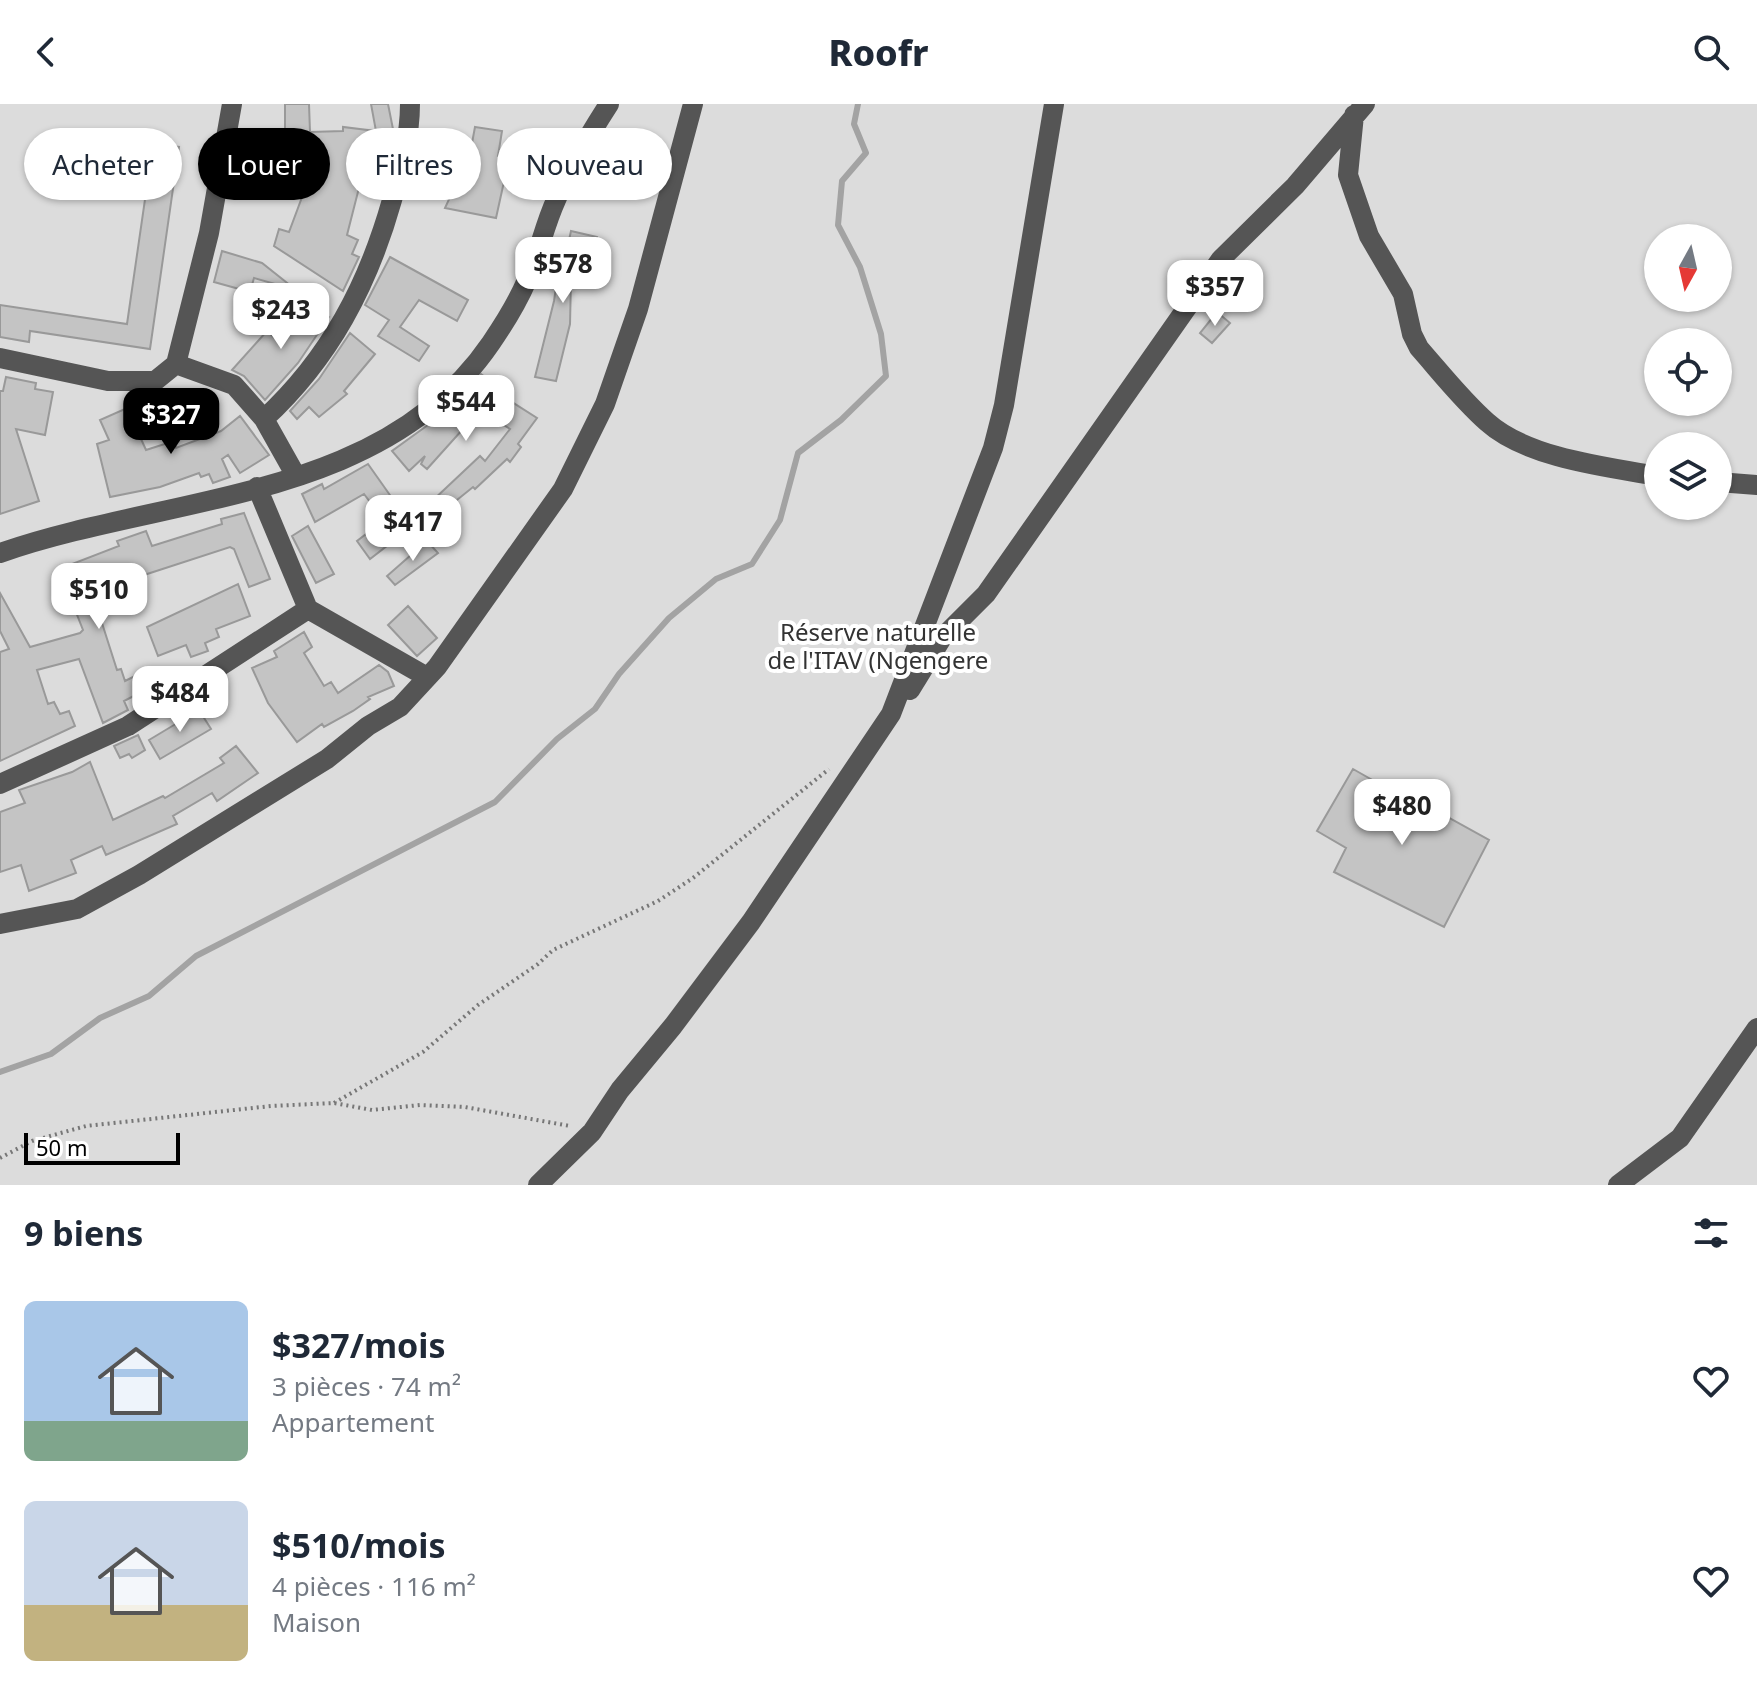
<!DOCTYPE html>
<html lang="fr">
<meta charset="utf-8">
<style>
body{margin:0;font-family:"Noto Sans",sans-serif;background:#f2f2f3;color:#1f2937;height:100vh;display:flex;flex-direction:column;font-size:30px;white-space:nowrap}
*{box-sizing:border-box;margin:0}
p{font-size:26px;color:#747a83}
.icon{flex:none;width:44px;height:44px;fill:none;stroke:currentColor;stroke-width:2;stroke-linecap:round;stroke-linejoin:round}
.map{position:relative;height:1081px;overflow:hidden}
.drawer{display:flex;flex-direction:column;background:#fff;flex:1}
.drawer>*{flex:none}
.top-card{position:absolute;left:24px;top:24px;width:800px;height:72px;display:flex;gap:16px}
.needle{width:52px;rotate:188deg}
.controls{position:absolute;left:1644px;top:120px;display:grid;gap:16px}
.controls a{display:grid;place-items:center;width:88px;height:88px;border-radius:50%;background:#fff;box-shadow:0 2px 6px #0004;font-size:40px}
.scale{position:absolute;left:24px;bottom:20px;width:156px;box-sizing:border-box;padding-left:8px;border:4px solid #000;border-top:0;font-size:22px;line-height:28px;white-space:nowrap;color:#000;-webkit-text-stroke:6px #fff;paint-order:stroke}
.price{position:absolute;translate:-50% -68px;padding:0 18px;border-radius:16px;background:#fff;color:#222;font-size:26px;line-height:52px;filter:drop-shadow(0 2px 4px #0008)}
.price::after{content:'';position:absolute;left:50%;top:48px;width:24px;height:18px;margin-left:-12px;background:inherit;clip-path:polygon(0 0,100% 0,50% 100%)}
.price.on{background:#000;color:#fff}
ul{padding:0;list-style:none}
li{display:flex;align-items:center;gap:24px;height:200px;padding:0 24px}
li span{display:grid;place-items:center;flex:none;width:224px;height:160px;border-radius:12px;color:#555}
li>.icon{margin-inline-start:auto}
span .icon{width:96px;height:96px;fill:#fffc;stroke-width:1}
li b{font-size:34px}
h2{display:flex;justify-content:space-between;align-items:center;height:96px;padding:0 24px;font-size:34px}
.chip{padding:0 28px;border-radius:36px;background:#fff;box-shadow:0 2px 6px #0004;font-size:28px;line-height:72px}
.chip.on{background:#000;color:#fff}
header{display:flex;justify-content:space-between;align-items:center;height:104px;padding:0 24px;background:#fff;font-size:36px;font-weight:800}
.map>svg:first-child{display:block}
.green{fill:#dcdcdc;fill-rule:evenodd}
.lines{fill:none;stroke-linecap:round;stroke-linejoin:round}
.stream{stroke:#a3a3a3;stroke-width:6}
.building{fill:#c4c4c4;stroke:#999;stroke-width:2}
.path{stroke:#777;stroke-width:4;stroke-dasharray:2 4;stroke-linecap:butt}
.minor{stroke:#555;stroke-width:20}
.labels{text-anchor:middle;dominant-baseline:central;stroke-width:8;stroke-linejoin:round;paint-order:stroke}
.park-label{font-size:24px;fill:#333;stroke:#fff}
</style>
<header><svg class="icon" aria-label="back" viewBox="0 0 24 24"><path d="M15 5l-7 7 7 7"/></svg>Roofr<svg class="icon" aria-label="search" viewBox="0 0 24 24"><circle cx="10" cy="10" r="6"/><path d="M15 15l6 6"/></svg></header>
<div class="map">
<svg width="1757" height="1081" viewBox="0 0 1757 1081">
<rect width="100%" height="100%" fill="#fff"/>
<path class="green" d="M 0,0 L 1757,0 L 1757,1081 L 0,1081 ZM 1658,134 L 1718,134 L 1718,194 L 1658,194 ZM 1658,238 L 1718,238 L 1718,298 L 1658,298 ZM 1658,342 L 1718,342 L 1718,402 L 1658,402 Z"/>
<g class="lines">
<path class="stream" d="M 0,968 L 51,950 L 100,914 L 149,892 L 196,852 L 495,698 L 557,635 L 595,605 L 619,570 L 669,514 L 716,475 L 752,460 L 780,416 L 798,349 L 841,316 L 886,272 L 881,230 L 860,163 L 838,121 L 842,77 L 866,49 L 854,20 L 858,0"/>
</g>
<path class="building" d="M 285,0 L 309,0 L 310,28 L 343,27 L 343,23 L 376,27 L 371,0 L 388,0 L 394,30 L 389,58 L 384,75 L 362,72 L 347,131 L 358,136 L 352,150 L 359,153 L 343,187 L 274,142 L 279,125 L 289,128 L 308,77 L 287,75 L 290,53 L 281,54 L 279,26 L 285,25 Z
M 475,23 L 502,27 L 498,52 L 516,56 L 512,75 L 505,73 L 496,114 L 445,104 L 470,50 Z
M 609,36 L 623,44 L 616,56 L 633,61 L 627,77 L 617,74 L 611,93 L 589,87 L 597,57 Z
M 153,40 L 179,43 L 150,245 L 30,227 L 29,238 L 0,233 L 0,201 L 127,220 Z
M 571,127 L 597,133 L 592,155 L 571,150 L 571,157 L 579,159 L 575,176 L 571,175 L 570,220 L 556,277 L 535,273 L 554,197 L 558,170 L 553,168 L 556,154 L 561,155 L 563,145 L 567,145 Z
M 222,147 L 262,159 L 296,186 L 254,174 L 250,188 L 214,178 Z
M 390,153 L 468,196 L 457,217 L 419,196 L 400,223 L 429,242 L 419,257 L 378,232 L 389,216 L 365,201 Z
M 308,196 L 329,213 L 298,259 L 265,296 L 244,272 L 232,266 L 267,227 L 276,235 Z
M 1217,208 L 1230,219 L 1212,239 L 1200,229 Z
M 350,229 L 375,250 L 344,287 L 347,290 L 319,313 L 309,303 L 297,315 L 290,307 L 319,275 Z
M 481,270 L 496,282 L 493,286 L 537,314 L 518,340 L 521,343 L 510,358 L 507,355 L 475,385 L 473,383 L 421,425 L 413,415 L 480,352 L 485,357 L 510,325 L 480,306 L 427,365 L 421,360 L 425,352 L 409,367 L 392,347 L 439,313 L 445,320 Z
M 6,273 L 36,279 L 35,285 L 53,288 L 45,331 L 16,325 L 39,397 L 0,410 L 0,287 L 3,287 Z
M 127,304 L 146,346 L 174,337 L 176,344 L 221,327 L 240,312 L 269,351 L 240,369 L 228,351 L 222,355 L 230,373 L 213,379 L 209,370 L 201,373 L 199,369 L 160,383 L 110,393 L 97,340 L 109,336 L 100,316 Z
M 368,360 L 392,394 L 376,406 L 364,390 L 315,418 L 302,390 L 322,380 L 324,385 Z
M 244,409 L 270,475 L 249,483 L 234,445 L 230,443 L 141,472 L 94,494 L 117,566 L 121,565 L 125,577 L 145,567 L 153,582 L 124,597 L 128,606 L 103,619 L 79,555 L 37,566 L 48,600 L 54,598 L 60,610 L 69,607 L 75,622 L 0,657 L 0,548 L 9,545 L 0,527 L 0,489 L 30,543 L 80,529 L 83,526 L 59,465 L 119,442 L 117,437 L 146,427 L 152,442 L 222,420 L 221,415 Z
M 308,422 L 334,470 L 316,479 L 292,432 Z
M 374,424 L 388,441 L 370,455 L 357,437 Z
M 427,437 L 438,449 L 395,481 L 387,472 Z
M 238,480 L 250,512 L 216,525 L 219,533 L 205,539 L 208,547 L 191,553 L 186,541 L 158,552 L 147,523 Z
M 408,502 L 437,534 L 417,552 L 388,521 Z
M 304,528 L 312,543 L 304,549 L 324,582 L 331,578 L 338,589 L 379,561 L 388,568 L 394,582 L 368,593 L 370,595 L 353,607 L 324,623 L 322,620 L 297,638 L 268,599 L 252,564 L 277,553 L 274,547 Z
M 199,606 L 211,625 L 160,655 L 149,636 Z
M 138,631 L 145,646 L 132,654 L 129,650 L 120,654 L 114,642 Z
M 236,642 L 258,669 L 217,697 L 212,689 L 173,712 L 177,720 L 106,751 L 102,742 L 71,756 L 76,769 L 29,787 L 21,761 L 0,768 L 0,708 L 25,699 L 19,686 L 72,668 L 90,658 L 113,716 L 163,692 L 165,694 L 224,659 L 220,654 Z
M 1353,665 L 1383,682 L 1386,679 L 1489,736 L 1444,823 L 1334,768 L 1346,744 L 1317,727 Z"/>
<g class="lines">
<path class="path" d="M 334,999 L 423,948 L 478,901 L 538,860 L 553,846 L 658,797 L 693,774 L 829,665
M 0,1054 L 32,1037 L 86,1022 L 271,1002 L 334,999 L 372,1006 L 420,1001 L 465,1003 L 570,1022"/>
<path class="minor" d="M 1354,11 L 1348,71 L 1369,132 L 1403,190 L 1412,230 L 1419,244 C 1441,269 1462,296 1487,318 C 1527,354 1606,363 1658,372
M 0,254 L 108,277 L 155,277 L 176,260 L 209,129 L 232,0
M 176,260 L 234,281 L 264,315 L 296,372
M 264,315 C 330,254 368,181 392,96 C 401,65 410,33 410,0
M 1718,378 L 1757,381
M 0,449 C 165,391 383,398 491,239 C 504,220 518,197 527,176 C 539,150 544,122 556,96 C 570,62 589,31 609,0
M 308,505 L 427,573
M 910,586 L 942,534 L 986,490 L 1221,155 L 1295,82 L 1365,0
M 0,680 L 128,622 L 308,505 L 257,383
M 0,820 L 77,805 L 139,771 L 327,655 L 368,622 L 400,603 L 437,563 L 563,385 L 605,300 L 638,205 L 693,0
M 538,1081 L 592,1028 L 620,986 L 673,922 L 751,818 L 891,610 L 993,344 L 1004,301 L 1054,0
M 1618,1081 L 1680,1034 L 1757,924"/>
</g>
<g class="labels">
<g class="park-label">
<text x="878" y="527">Réserve naturelle<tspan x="878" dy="28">de l'ITAV (Ngengere</tspan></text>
</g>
</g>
</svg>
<div class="controls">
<a><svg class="needle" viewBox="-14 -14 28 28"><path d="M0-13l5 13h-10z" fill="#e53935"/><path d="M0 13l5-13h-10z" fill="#747a83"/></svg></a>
<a><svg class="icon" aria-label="locate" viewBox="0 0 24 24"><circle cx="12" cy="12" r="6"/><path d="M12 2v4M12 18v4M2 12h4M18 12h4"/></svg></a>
<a><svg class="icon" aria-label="layers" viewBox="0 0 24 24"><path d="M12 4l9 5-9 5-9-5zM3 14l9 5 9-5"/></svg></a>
</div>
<div class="scale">50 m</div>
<b class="price" style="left:563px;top:201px">$578</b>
<b class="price" style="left:1215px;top:224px">$357</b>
<b class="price" style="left:281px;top:247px">$243</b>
<b class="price" style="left:466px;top:339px">$544</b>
<b class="price on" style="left:171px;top:352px">$327</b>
<b class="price" style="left:413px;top:459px">$417</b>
<b class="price" style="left:99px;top:527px">$510</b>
<b class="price" style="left:180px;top:630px">$484</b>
<b class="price" style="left:1402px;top:743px">$480</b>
<div class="top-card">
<a class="chip">Acheter</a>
<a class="chip on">Louer</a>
<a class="chip">Filtres</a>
<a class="chip">Nouveau</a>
</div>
</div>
<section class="drawer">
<h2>9 biens<svg class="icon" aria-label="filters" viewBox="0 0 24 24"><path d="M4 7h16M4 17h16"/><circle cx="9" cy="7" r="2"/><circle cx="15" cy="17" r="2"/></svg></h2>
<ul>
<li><span style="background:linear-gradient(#a9c7e8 75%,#7fa58c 0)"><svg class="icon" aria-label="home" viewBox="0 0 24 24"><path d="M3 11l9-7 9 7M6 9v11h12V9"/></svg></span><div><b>$327/mois</b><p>3 pièces · 74 m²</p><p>Appartement</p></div><svg class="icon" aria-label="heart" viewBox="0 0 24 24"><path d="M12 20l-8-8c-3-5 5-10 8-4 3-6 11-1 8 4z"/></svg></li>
<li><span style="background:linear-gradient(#c9d6e8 65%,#c2b280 0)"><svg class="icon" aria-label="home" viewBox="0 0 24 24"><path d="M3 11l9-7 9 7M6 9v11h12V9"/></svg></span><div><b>$510/mois</b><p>4 pièces · 116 m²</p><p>Maison</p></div><svg class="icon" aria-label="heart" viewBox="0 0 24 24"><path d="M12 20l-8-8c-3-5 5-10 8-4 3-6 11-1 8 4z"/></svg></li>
</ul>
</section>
